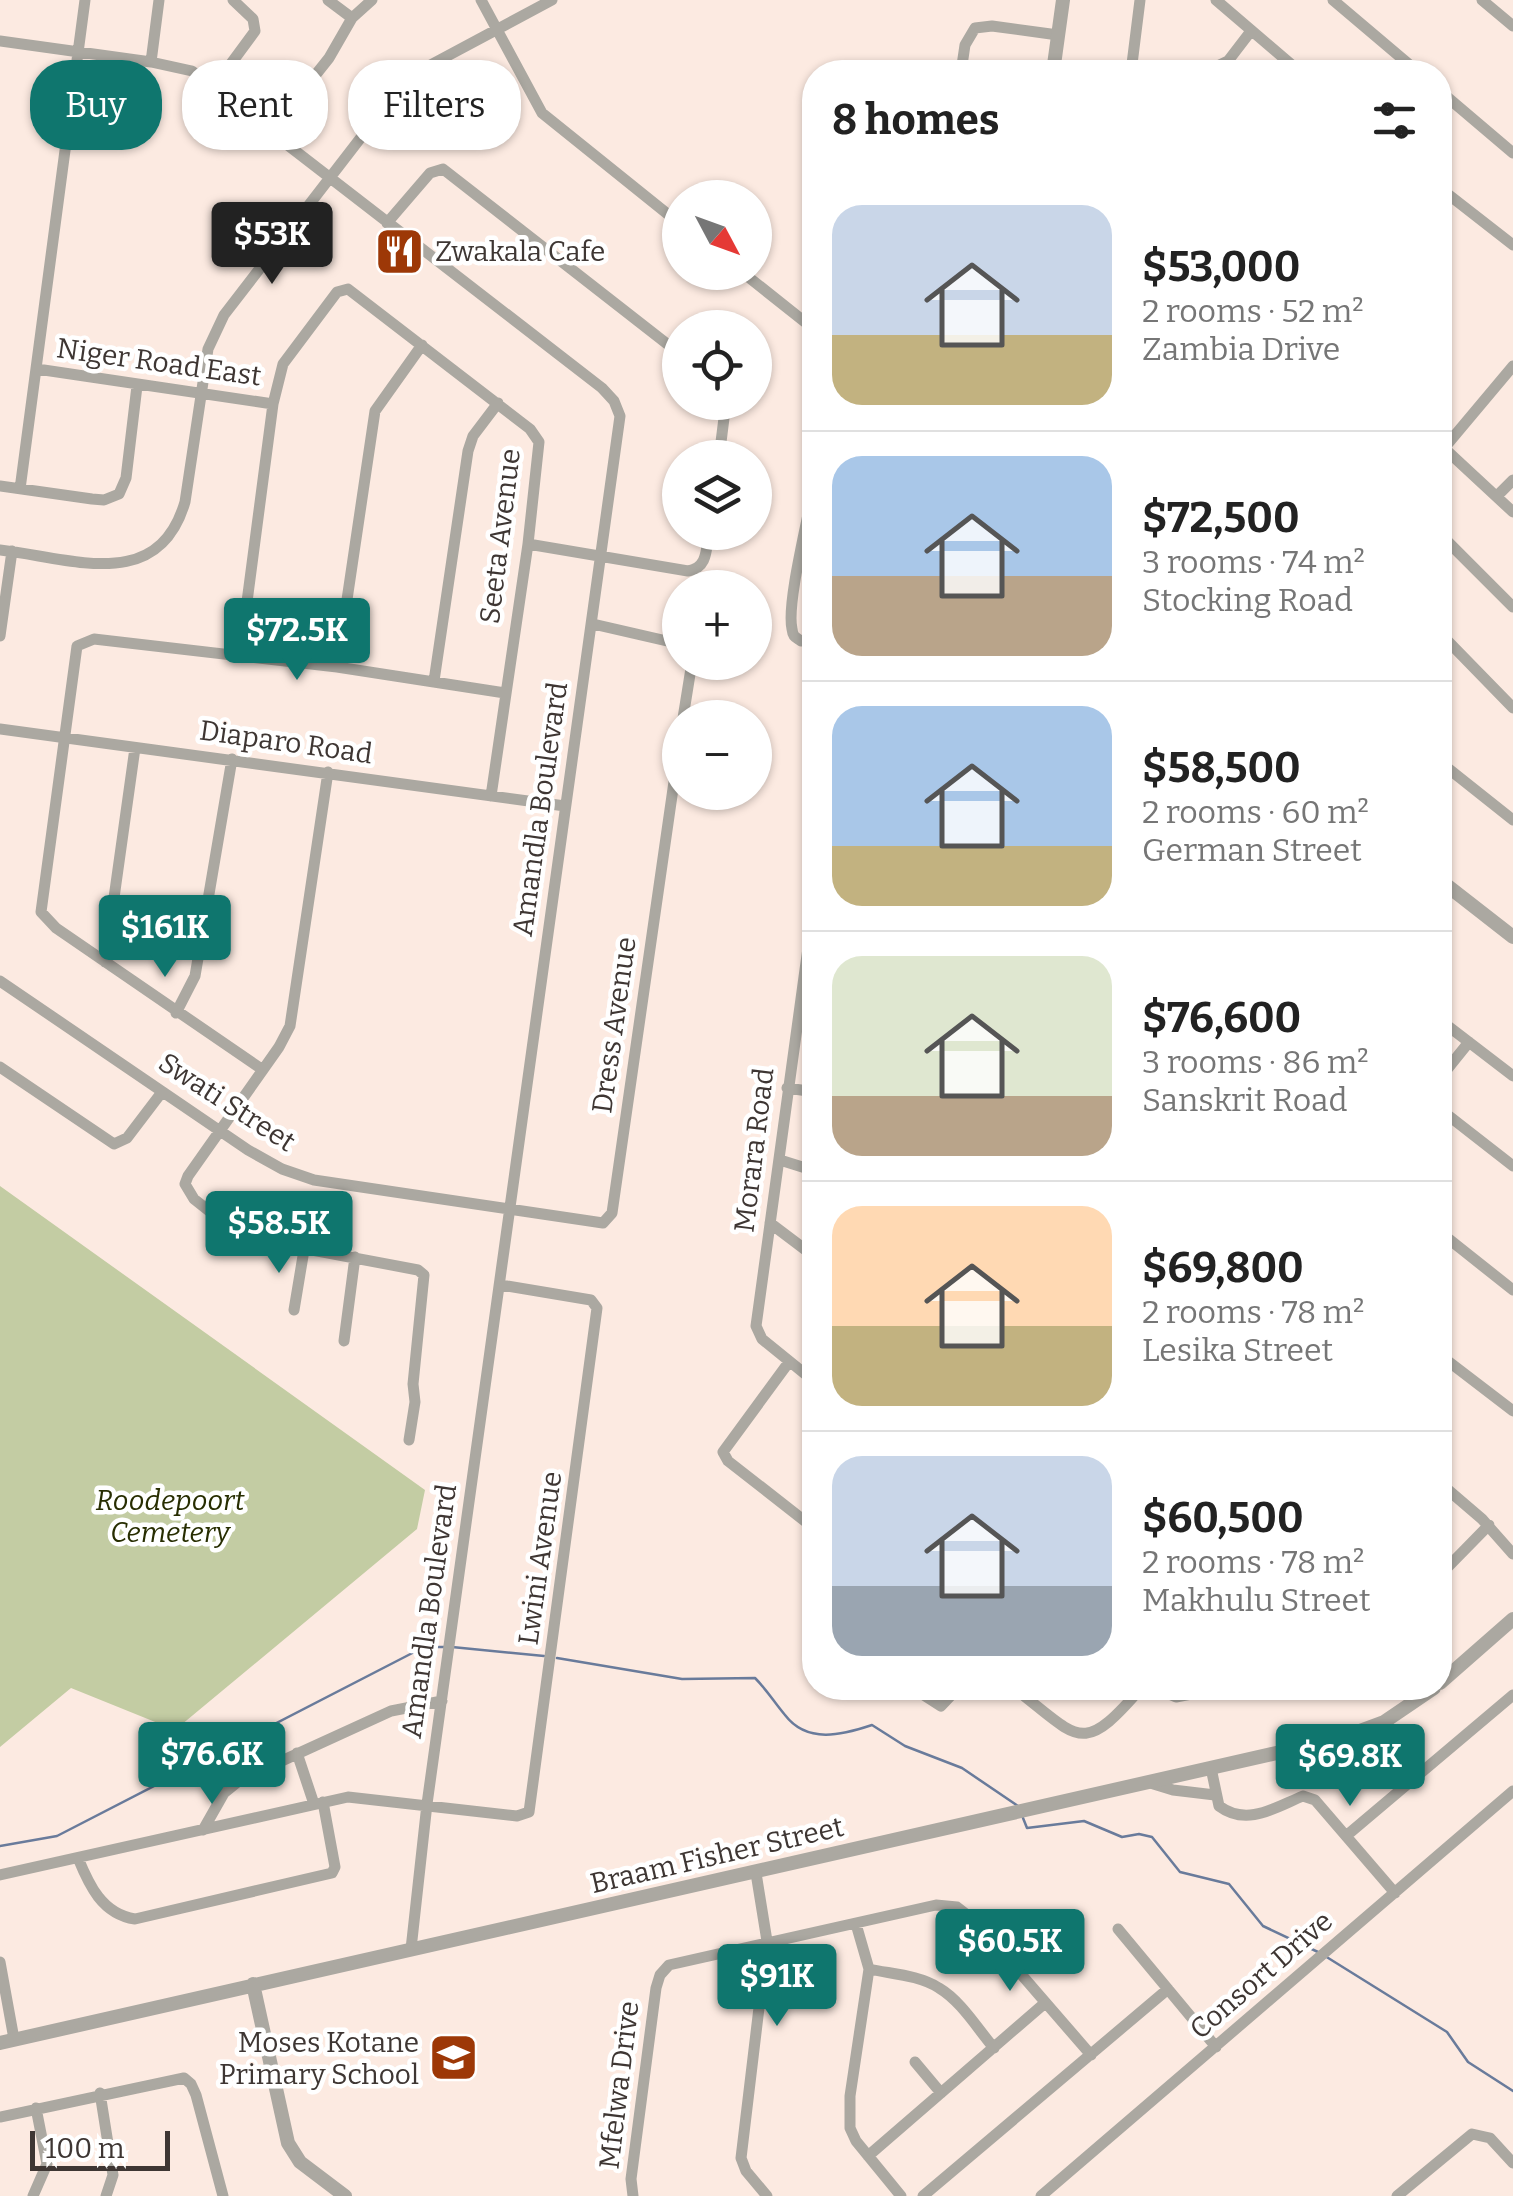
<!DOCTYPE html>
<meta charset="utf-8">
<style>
body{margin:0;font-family:Bitter,serif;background:#f6f6f6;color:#222;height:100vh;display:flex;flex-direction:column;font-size:38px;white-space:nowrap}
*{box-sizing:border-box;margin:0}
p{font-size:32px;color:#767676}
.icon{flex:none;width:55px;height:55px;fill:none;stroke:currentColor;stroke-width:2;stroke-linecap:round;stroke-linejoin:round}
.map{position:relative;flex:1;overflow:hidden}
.side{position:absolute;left:802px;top:60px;width:650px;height:1640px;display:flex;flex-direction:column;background:#fff;border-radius:40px;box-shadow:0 2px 8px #0004}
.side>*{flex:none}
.hud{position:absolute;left:30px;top:60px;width:622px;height:90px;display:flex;gap:20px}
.needle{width:65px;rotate:131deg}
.buttons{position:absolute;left:662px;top:180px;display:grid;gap:20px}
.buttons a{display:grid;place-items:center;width:110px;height:110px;border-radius:50%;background:#fff;box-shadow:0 2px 8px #0004;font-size:50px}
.scale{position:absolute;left:30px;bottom:25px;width:140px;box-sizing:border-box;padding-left:10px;border:5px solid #3e3633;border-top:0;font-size:28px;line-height:35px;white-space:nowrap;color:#3e3633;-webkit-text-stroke:8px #fff;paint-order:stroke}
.price{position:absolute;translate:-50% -85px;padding:0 22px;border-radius:10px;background:#0f766e;color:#fff;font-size:32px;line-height:65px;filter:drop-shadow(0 2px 5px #0008)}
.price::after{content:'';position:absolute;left:50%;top:60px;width:30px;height:22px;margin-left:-15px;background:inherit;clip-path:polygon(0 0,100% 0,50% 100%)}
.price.selected{background:#222;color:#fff}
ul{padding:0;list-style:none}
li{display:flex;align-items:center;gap:30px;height:250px;padding:0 30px}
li+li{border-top:2px solid #e0e0e0}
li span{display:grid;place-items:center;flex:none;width:280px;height:200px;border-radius:30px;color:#555}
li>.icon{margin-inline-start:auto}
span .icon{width:120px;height:120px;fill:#fffc;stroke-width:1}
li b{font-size:42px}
h2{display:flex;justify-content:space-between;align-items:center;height:120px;padding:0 30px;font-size:42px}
.tag{padding:0 35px;border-radius:40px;background:#fff;box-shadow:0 2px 8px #0004;font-size:35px;line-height:90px}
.tag.selected{background:#0f766e;color:#fff}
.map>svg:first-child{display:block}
.green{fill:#c3cca3}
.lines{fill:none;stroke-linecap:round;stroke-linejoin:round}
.stream{stroke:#697b9b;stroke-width:2.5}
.minor{stroke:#aba8a1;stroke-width:11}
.tertiary{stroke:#aba8a1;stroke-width:14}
.labels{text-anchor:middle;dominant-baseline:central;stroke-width:9;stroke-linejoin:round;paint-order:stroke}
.poi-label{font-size:28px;fill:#3e3633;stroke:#fff;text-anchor:start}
.street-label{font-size:28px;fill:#3e3633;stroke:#fff}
.park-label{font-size:28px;font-style:italic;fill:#272d01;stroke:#fff}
</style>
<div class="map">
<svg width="1513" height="2196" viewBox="0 0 1513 2196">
<rect width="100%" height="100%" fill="#fceae1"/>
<path class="green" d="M 0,1186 L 425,1490 L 417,1529 L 175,1730 L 71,1688 L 0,1747 Z"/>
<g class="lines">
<path class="stream" d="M 452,1647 L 544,1656
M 557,1658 L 682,1679 L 755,1678 C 767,1690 774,1702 785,1715 C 807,1744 842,1735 872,1725 L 905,1746 L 962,1768 L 1018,1806
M 1023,1818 L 1027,1828 L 1084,1821 L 1122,1837 L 1139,1834 L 1152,1837 L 1180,1872 L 1229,1884 L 1263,1926 L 1318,1952
M 0,1846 L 57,1836 L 424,1647 L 444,1647
M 1325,1956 L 1447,2032 L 1468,2062 L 1513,2091"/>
<path class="minor" d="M 328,0 L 352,18
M 481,0 L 542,113 L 680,224
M 1216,0 L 1300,72
M 1333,0 L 1418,72
M 1482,0 L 1513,26
M 0,41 L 151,62 L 192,71 L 602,388 L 614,401 L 620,416 L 427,1804 L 411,1949
M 151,62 L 159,0
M 961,72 L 965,45 L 975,28 L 992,26 L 1058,35
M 1131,72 L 1140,0
M 1205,72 L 1228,61 L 1251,31
M 213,88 L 255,31 L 253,19 L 233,0
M 1440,91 L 1513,153
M 270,132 L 329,58 L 352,18 L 372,0
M 1440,188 L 1513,245
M 387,223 L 430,173 L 443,169 L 680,354
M 742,272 L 815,330
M 37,369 L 273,404
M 1444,448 L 1513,512
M 1440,453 L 1513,366
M 719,458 L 726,402
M 0,486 L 92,499 L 104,500 L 119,494 L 126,478 L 137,386
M 20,489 L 85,0
M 1498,495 L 1513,480
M 1440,534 L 1513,607
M 528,544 L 688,571 C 708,568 706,549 709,532
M 0,550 C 71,558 158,594 185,502 L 208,349 L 224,315 L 403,83 L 423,69 L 552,0
M 593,624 L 680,644
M 1440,633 L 1513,708
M 0,636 L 12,551
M 801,641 C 795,637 793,637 792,629 C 786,602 810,512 815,479
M 240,655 L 273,404 L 283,364 L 337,292 L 348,289 L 530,429 L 539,442 L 528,544 L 491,796
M 337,667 L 375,411 L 422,345
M 434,681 L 468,451 L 473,436 L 498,403
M 683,718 L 692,662
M 0,729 L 565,806
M 1440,762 L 1513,820
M 328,772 L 290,1026 L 279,1047 L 188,1176 L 185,1184 L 194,1199 L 228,1226 L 253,1239 L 418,1270 L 424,1275 L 413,1384 L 415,1402 L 409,1440
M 815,897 L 756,1326 L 762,1339 L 815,1382
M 105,962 L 135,748
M 0,981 L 248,1150 L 282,1169 L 314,1180 L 603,1223 L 612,1213 L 680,740
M 176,1013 L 195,976 L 232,759
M 1440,1020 L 1513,1076
M 0,1067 L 114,1144 L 127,1138 L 162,1092
M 263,1070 L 56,928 L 41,912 L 77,646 L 94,639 L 337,667 L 505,693
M 1440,1078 L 1469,1042
M 787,1088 L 815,1092
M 1440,1109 L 1513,1166
M 780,1160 L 815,1171
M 770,1223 L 815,1257
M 1440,1232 L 1513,1290
M 294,1310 L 304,1250
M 344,1341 L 355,1257
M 1440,1355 L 1513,1411
M 789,1362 L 723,1452 L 728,1461 L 815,1529
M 1440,1483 L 1482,1519 L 1513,1554
M 1440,1575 L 1489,1525
M 913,1688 L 941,1706 L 958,1688
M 1014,1688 C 1079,1738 1081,1758 1141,1688
M 1155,1688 L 1176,1697 L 1222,1688
M 297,1753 L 314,1804
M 1211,1768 L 1219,1806 C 1247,1827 1276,1807 1303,1796 L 1315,1800 L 1395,1893
M 1147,1782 L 1173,1790 L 1215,1795
M 203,1830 L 224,1793 L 240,1780 L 391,1711 L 442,1701
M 1346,1836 L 1513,1695
M 78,1858 C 89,1885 102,1914 135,1919 L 332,1873 L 335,1867 L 323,1802
M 756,1873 L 767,1941 L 741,2158 L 746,2171 L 767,2196
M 0,1875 L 348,1797 L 517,1816 L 529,1812 L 597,1308 L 591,1300 L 501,1285
M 856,1924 L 869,1969 L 850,2096 L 850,2128 L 856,2141 L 901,2196
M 1118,1929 L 1216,2047
M 0,1962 L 14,2039
M 869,1969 C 891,1974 919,1975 939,1988 C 961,2001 977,2028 994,2048
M 915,2062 L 941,2093
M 100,2093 L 113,2175 L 106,2196
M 0,2117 L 184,2078 L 191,2084 L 196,2095 L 223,2196
M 868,2156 L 1045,2003
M 33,2196 L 47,2164 L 36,2108
M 633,2196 L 631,2179 L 656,1988 L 660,1975 L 669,1965 L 936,1905 L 957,1907 L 975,1921 L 1091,2055
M 923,2196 L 1168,1989
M 1041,2196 L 1513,1791
M 1397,2196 L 1472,2134 L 1490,2138 L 1513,2163"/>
<path class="tertiary" d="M 1053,72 L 1063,0
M 1440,880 L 1513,937
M 1440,1683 L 1513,1619
M 253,1984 L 288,2143 L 300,2162 L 345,2196
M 0,2043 L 1338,1739 L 1384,1722 L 1434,1688"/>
</g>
<defs>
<symbol id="restaurant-square" viewBox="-11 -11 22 22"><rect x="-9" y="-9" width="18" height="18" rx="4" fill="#9d3807" stroke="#fff"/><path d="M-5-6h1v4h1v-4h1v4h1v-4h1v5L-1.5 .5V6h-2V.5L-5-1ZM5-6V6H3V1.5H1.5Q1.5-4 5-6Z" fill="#fff"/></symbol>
<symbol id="school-square" viewBox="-11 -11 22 22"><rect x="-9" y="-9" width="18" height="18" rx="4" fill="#9d3807" stroke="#fff"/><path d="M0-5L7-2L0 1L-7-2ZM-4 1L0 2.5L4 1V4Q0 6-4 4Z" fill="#fff"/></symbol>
</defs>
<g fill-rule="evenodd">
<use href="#restaurant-square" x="372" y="224" width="55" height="55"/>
<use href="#school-square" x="426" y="2030" width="55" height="55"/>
</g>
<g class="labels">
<g class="poi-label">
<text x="435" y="251">Zwakala Cafe</text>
<text x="419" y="2042" text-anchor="end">Moses Kotane<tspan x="419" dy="32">Primary School</tspan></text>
</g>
<g class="street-label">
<text transform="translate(159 362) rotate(8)">Niger Road East</text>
<text transform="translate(500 536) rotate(-83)">Seeta Avenue</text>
<text transform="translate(286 742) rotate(8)">Diaparo Road</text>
<text transform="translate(540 809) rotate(-82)">Amandla Boulevard</text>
<text transform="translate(614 1025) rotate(-82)">Dress Avenue</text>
<text transform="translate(227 1102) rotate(33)">Swati Street</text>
<text transform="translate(754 1150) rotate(-83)">Morara Road</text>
<text transform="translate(540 1558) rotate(-82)">Lwini Avenue</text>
<text transform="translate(429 1611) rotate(-82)">Amandla Boulevard</text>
<text transform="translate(717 1855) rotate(-13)">Braam Fisher Street</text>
<text transform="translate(1261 1975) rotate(-41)">Consort Drive</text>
<text transform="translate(619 2085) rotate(-83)">Mfelwa Drive</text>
</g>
<g class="park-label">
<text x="170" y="1500">Roodepoort<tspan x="170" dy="32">Cemetery</tspan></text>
</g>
</g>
</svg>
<div class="buttons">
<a><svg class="needle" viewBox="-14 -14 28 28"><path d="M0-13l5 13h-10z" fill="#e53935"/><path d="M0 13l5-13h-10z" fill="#767676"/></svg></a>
<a><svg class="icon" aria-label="locate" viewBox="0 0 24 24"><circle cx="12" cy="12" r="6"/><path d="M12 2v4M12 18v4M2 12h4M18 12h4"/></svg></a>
<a><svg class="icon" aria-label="layers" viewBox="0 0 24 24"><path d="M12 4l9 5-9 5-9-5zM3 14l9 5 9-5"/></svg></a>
<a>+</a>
<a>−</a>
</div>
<div class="scale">100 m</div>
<b class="price selected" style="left:272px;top:287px">$53K</b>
<b class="price" style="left:297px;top:683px">$72.5K</b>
<b class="price" style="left:165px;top:980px">$161K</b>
<b class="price" style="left:279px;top:1276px">$58.5K</b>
<b class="price" style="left:212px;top:1807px">$76.6K</b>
<b class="price" style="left:1350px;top:1809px">$69.8K</b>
<b class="price" style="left:1010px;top:1994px">$60.5K</b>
<b class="price" style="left:777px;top:2029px">$91K</b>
<div class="hud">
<a class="tag selected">Buy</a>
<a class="tag">Rent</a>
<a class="tag">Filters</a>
</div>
<section class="side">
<h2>8 homes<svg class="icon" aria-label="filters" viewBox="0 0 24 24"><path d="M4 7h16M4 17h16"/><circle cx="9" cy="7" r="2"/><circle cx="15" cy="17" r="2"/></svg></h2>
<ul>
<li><span style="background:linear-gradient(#c9d6e8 65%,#c2b280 0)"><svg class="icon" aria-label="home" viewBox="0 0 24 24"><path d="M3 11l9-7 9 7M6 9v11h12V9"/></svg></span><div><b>$53,000</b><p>2 rooms · 52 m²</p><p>Zambia Drive</p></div></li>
<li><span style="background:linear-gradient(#a9c7e8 60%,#b9a48a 0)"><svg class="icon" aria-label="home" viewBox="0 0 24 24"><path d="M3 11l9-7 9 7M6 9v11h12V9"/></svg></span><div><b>$72,500</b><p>3 rooms · 74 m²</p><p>Stocking Road</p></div></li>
<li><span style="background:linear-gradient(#a9c7e8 70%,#c2b280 0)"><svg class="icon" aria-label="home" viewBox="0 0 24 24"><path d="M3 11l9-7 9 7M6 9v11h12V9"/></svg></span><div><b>$58,500</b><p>2 rooms · 60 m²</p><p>German Street</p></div></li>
<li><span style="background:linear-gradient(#dfe7d0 70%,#b9a48a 0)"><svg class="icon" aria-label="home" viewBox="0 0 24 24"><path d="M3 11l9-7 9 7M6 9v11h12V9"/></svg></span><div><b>$76,600</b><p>3 rooms · 86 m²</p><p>Sanskrit Road</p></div></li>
<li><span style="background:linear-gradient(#ffd9b3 60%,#c2b280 0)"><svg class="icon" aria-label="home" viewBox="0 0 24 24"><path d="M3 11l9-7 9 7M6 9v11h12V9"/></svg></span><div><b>$69,800</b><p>2 rooms · 78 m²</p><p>Lesika Street</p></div></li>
<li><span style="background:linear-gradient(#c9d6e8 65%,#9aa5b1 0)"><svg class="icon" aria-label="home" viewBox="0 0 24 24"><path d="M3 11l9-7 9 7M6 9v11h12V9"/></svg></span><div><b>$60,500</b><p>2 rooms · 78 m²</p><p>Makhulu Street</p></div></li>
</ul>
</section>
</div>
